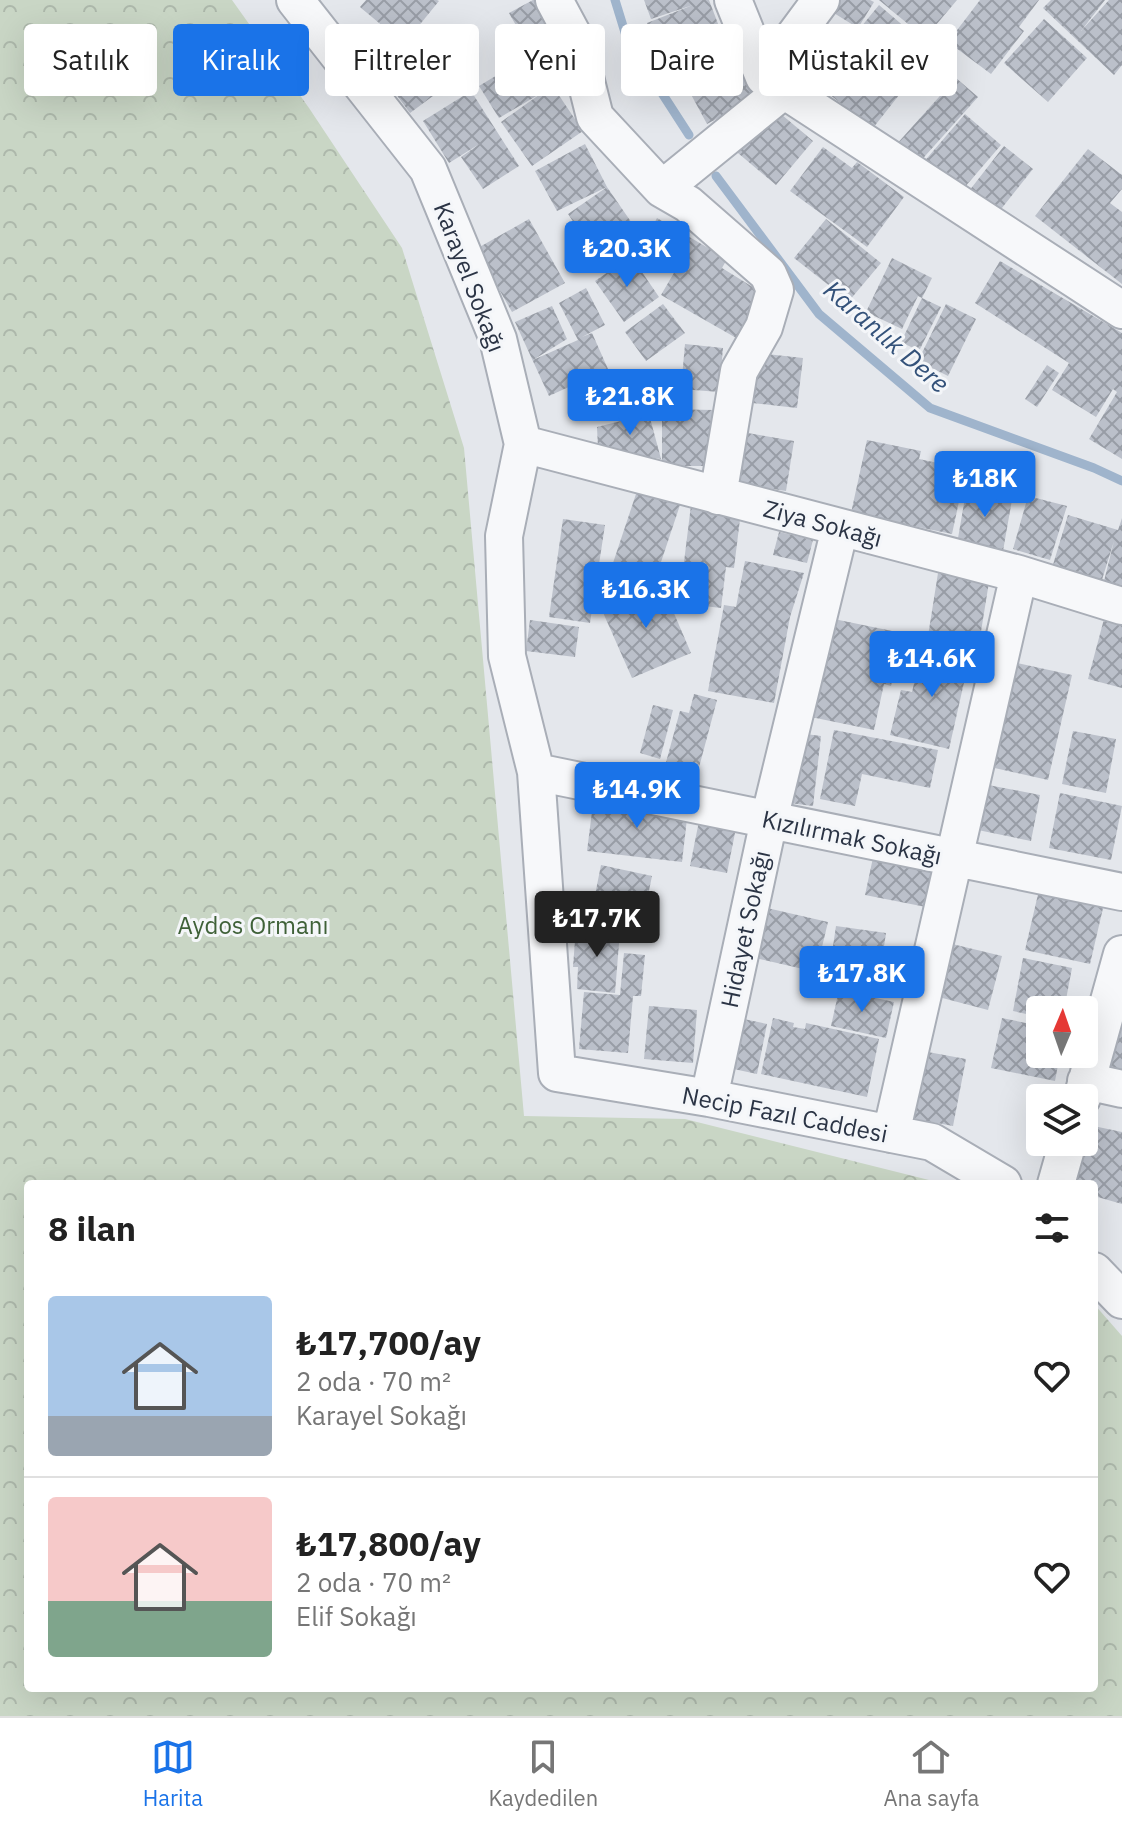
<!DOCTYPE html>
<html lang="tr">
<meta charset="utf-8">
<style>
body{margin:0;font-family:"IBM Plex Sans",sans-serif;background:#f6f6f6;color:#222;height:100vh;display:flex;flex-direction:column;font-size:30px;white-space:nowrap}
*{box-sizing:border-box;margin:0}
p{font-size:26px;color:#767676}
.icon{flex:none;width:44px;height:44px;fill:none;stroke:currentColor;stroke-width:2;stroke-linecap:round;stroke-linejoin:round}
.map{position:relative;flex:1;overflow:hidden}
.side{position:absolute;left:24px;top:1180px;width:1074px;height:512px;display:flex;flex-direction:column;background:#fff;border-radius:8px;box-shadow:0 8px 32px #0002}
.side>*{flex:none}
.top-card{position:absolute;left:24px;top:24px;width:1074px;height:72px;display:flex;gap:16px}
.needle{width:52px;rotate:2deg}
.buttons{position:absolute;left:1026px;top:996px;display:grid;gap:16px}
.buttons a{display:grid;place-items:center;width:72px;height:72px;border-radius:8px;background:#fff;box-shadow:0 8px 32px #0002;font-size:40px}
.price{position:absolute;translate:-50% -68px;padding:0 18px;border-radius:8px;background:#1a73e8;color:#fff;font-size:26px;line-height:52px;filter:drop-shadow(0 2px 4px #0008)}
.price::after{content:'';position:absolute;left:50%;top:48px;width:24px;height:18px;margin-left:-12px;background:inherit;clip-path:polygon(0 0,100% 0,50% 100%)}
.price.active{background:#222;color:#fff}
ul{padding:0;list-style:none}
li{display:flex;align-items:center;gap:24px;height:200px;padding:0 24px}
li+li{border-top:2px solid #e0e0e0}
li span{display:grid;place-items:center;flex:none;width:224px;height:160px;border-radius:8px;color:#555}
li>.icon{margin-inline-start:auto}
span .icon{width:96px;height:96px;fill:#fffc;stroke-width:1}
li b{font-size:34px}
h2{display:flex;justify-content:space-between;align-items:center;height:96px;padding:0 24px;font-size:34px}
.tag{padding:0 28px;border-radius:8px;background:#fff;box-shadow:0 8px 32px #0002;font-size:28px;line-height:72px}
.tag.active{background:#1a73e8;color:#fff}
.menu{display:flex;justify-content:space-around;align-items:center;height:112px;border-top:2px solid #e0e0e0;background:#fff;font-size:22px;color:#767676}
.menu a{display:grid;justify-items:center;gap:4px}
.menu .active{color:#1a73e8}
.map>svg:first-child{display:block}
.forest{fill:url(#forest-crowns)}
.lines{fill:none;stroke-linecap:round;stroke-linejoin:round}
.stream{stroke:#9fb4cc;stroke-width:9}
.building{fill:url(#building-cross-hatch)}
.minor-casing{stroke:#a9aeb7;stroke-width:40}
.minor{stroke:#f7f8fa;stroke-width:36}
.labels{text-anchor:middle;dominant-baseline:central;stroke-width:6;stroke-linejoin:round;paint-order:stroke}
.street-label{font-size:24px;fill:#2b3445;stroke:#f4f6f9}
.park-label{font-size:24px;fill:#3f6138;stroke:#f4f6f9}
.water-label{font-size:26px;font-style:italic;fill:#34527a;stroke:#f4f6f9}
</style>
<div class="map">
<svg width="1122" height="1716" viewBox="0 0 1122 1716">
<defs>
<pattern id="forest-crowns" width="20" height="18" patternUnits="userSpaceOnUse" patternTransform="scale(2)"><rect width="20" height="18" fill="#c9d6c5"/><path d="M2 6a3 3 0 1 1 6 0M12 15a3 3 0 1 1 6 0" fill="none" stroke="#adb8ab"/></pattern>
<pattern id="building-cross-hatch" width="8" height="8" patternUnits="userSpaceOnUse" patternTransform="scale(2)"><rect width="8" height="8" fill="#bbc0ca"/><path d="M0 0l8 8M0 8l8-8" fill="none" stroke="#989da6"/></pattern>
</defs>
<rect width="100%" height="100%" fill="#e4e7ec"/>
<path class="forest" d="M 0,0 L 232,0 L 309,108 L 402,248 L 464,448 L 524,1116 L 685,1119 L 945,1184 L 28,1184 L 28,1688 L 1094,1688 L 1094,1304 L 1122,1336 L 1122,1716 L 0,1716 Z"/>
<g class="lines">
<path class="stream" d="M 615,0 L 627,39 L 689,135
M 716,176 L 819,314 L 930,408 L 1094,468 L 1122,481"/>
</g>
<path class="building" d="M 366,0 L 437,0 L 439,1 L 404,44 L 360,7 Z
M 533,0 L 542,0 L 566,43 L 535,60 L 583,131 L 532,166 L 501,122 L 543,92 L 499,118 L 479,86 L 532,54 L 509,13 Z
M 644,0 L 709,0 L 723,37 L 663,59 L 647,23 L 693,5 L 651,19 Z
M 835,0 L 870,0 L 874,2 L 858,28 L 829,10 Z
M 879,0 L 957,0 L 925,38 Z
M 980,0 L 1039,0 L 1019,27 L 1024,31 L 991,74 L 948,42 Z
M 1051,0 L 1105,0 L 1081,31 L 1109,0 L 1122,0 L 1122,65 L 1114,75 L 1043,8 Z
M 879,5 L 906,28 L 883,55 L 856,33 Z
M 1044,19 L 1087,58 L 1048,102 L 1004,63 Z
M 833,27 L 907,85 L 873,128 L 799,71 Z
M 911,28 L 954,68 L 929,94 L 886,54 Z
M 432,30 L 464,73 L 410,113 L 375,66 L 409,40 L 412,45 Z
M 723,37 L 756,98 L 707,124 L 674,63 Z
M 956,78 L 978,97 L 917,165 L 895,146 Z
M 471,91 L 519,166 L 483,189 L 461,157 L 481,143 L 449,163 L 423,121 Z
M 769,104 L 813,141 L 776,185 L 732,148 Z
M 965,114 L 1001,145 L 958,195 L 922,164 Z
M 585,144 L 607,187 L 636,229 L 597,257 L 568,214 L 607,187 L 557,211 L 535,171 Z
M 1004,146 L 1033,169 L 998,213 L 969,191 Z
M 823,147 L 852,168 L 857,162 L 904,197 L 867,247 L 790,191 Z
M 1088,149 L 1122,175 L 1122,189 L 1110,203 L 1122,212 L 1122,284 L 1035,216 Z
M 657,218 L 727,259 L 722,268 L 764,294 L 738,339 L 661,295 L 675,271 L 639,253 Z
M 529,219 L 565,283 L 512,312 L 476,249 Z
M 826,219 L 881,263 L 849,301 L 794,258 Z
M 631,256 L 659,297 L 624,322 L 595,281 Z
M 892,258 L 932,278 L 922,298 L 918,296 L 902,329 L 866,312 Z
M 1000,261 L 1122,333 L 1122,459 L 1089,439 L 1117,392 L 1113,389 L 1096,417 L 1052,390 L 1069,363 L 975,303 Z
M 586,288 L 605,325 L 582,337 L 592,333 L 608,369 L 549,396 L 515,322 L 552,306 L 567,339 L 533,360 L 578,340 L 559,303 Z
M 922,298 L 941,307 L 919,351 L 901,342 Z
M 663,304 L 685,333 L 646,361 L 625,332 Z
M 946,304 L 976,319 L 948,376 L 918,361 Z
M 685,344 L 723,348 L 719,392 L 681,389 Z
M 758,353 L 803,358 L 797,408 L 752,403 Z
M 1047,365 L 1059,373 L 1037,407 L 1025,399 Z
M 616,382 L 625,410 L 603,418 L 593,389 Z
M 662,409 L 714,410 L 713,466 L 662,466 Z
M 649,414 L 661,459 L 598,449 L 597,427 Z
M 736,431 L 794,441 L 786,491 L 728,482 Z
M 867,440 L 921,451 L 919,459 L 966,469 L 952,534 L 851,513 Z
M 967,486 L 1013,494 L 1003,551 L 957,544 Z
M 637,491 L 680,505 L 655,580 L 612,566 Z
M 1028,496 L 1067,506 L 1050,560 L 1013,549 Z
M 691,505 L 741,511 L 734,568 L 726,567 L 721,608 L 679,603 Z
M 1068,515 L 1118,530 L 1122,518 L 1122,585 L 1104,581 L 1114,541 L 1101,583 L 1052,568 Z
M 563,519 L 605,525 L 590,623 L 549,617 Z
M 779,532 L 813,540 L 807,563 L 773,555 Z
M 745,561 L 804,573 L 790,617 L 774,703 L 708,691 L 724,605 L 736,607 Z
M 938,573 L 989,582 L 979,644 L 928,636 Z
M 661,583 L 691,653 L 632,678 L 601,608 Z
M 829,618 L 902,633 L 891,686 L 884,684 L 874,730 L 811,717 Z
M 1104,619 L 1122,624 L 1122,688 L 1088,679 Z
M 530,620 L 579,627 L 575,657 L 526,651 Z
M 923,646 L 970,656 L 949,749 L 890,735 L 901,690 L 912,692 Z
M 1013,662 L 1072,675 L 1048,780 L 990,767 Z
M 694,694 L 717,700 L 697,775 L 665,766 L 680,711 L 689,713 Z
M 653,705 L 673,710 L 660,759 L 640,753 Z
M 834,730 L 938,750 L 930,788 L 862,774 L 855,806 L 820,799 Z
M 1073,731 L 1116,739 L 1106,793 L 1062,784 Z
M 798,733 L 821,736 L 813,806 L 789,803 Z
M 983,784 L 1040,795 L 1031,841 L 973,829 Z
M 1060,793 L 1122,806 L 1111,860 L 1049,848 Z
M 594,796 L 688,810 L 682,862 L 587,851 Z
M 699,821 L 736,828 L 727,873 L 690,866 Z
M 874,853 L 935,865 L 926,907 L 865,895 Z
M 601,865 L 652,876 L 642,925 L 591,915 Z
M 1039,890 L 1104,904 L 1090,964 L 1025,950 Z
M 767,908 L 828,922 L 816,972 L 755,958 Z
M 836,926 L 886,933 L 879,980 L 829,973 Z
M 576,927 L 620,931 L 615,993 L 577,989 L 578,967 L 573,967 Z
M 944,942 L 1002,956 L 988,1010 L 931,995 Z
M 624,953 L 645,955 L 641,996 L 633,996 L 628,1053 L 579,1049 L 584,992 L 620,995 Z
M 1023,958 L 1072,968 L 1064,1010 L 1040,1010 L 1040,1017 L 1013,1011 Z
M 839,990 L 894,1002 L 886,1038 L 831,1026 Z
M 1122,1002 L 1122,1069 L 1106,1066 Z
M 649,1006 L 697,1010 L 693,1063 L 644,1059 Z
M 739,1018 L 767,1024 L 757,1074 L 729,1068 Z
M 773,1018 L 794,1023 L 793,1027 L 805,1029 L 806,1023 L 879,1039 L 867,1097 L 761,1074 Z
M 1002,1018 L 1040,1026 L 1040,1054 L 1060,1054 L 1055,1081 L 991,1068 Z
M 917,1050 L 966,1059 L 953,1126 L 905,1117 Z
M 1084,1124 L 1122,1132 L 1122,1204 L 1094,1196 L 1094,1184 L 1061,1184 L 1084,1142 Z"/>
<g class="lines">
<defs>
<path id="minor" d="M 295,0 L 428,169 L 498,339 L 523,444 L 504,536 L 507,656 L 536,772 L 557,1073 L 709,1098 L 932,1142 L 1003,1184
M 554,0 L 576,41 L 595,117 L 662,189 L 688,204 L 768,274 L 775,290 L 764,327 L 739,371 L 718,496
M 733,0 L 764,77 L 1122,310
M 764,77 L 821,0
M 662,189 L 784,90
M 523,444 L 1019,574 L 1122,606
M 536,772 L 1122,892
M 1086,1081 L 1122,1089
M 709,1098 L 769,820 L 840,528
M 1082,1098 L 1122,954
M 891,1134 L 1019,574
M 1056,1184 L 1068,1142
M 1094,1271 L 1122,1300"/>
</defs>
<use href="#minor" class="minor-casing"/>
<use href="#minor" class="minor"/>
</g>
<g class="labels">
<g class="street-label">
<text transform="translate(470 277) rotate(69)">Karayel Sokağı</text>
<text transform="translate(823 523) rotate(15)">Ziya Sokağı</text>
<text transform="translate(852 837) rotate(12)">Kızılırmak Sokağı</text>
<text transform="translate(745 929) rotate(-78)">Hidayet Sokağı</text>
<text transform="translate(785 1114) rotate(11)">Necip Fazıl Caddesi</text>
</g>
<g class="park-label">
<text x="253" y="925">Aydos Ormanı</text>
</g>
<g class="water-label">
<text transform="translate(887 336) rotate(41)">Karanlık Dere</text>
</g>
</g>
</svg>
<div class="buttons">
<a><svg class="needle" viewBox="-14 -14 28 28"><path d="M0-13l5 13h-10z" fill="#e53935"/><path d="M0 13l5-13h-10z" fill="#767676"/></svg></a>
<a><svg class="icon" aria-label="layers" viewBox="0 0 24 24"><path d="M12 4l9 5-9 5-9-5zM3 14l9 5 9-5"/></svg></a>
</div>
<b class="price" style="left:627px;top:289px">₺20.3K</b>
<b class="price" style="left:630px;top:437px">₺21.8K</b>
<b class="price" style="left:985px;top:519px">₺18K</b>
<b class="price" style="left:646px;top:630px">₺16.3K</b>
<b class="price" style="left:932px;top:699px">₺14.6K</b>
<b class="price" style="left:637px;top:830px">₺14.9K</b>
<b class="price active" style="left:597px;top:959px">₺17.7K</b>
<b class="price" style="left:862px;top:1014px">₺17.8K</b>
<div class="top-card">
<a class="tag">Satılık</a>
<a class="tag active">Kiralık</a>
<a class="tag">Filtreler</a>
<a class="tag">Yeni</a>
<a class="tag">Daire</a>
<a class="tag">Müstakil ev</a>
</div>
<section class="side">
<h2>8 ilan<svg class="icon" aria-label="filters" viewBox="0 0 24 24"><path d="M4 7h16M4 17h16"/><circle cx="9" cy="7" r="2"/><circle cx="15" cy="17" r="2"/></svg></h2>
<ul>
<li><span style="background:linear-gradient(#a9c7e8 75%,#9aa5b1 0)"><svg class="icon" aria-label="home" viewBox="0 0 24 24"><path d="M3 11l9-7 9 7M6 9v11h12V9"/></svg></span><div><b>₺17,700/ay</b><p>2 oda · 70 m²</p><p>Karayel Sokağı</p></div><svg class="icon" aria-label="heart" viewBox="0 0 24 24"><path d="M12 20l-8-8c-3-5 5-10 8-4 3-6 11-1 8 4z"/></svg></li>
<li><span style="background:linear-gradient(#f6c9c9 65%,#7fa58c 0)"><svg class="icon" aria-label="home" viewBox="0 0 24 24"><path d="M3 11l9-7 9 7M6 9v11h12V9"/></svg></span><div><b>₺17,800/ay</b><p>2 oda · 70 m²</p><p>Elif Sokağı</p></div><svg class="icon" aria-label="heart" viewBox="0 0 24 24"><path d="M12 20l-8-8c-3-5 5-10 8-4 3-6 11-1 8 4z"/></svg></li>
</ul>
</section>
</div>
<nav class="menu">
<a class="active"><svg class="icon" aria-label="map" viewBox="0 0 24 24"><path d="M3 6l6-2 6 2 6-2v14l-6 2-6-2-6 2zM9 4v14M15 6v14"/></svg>Harita</a>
<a><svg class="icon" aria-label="saved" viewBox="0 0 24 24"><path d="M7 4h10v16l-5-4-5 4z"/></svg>Kaydedilen</a>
<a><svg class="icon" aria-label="home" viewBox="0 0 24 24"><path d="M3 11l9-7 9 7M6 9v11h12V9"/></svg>Ana sayfa</a>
</nav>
